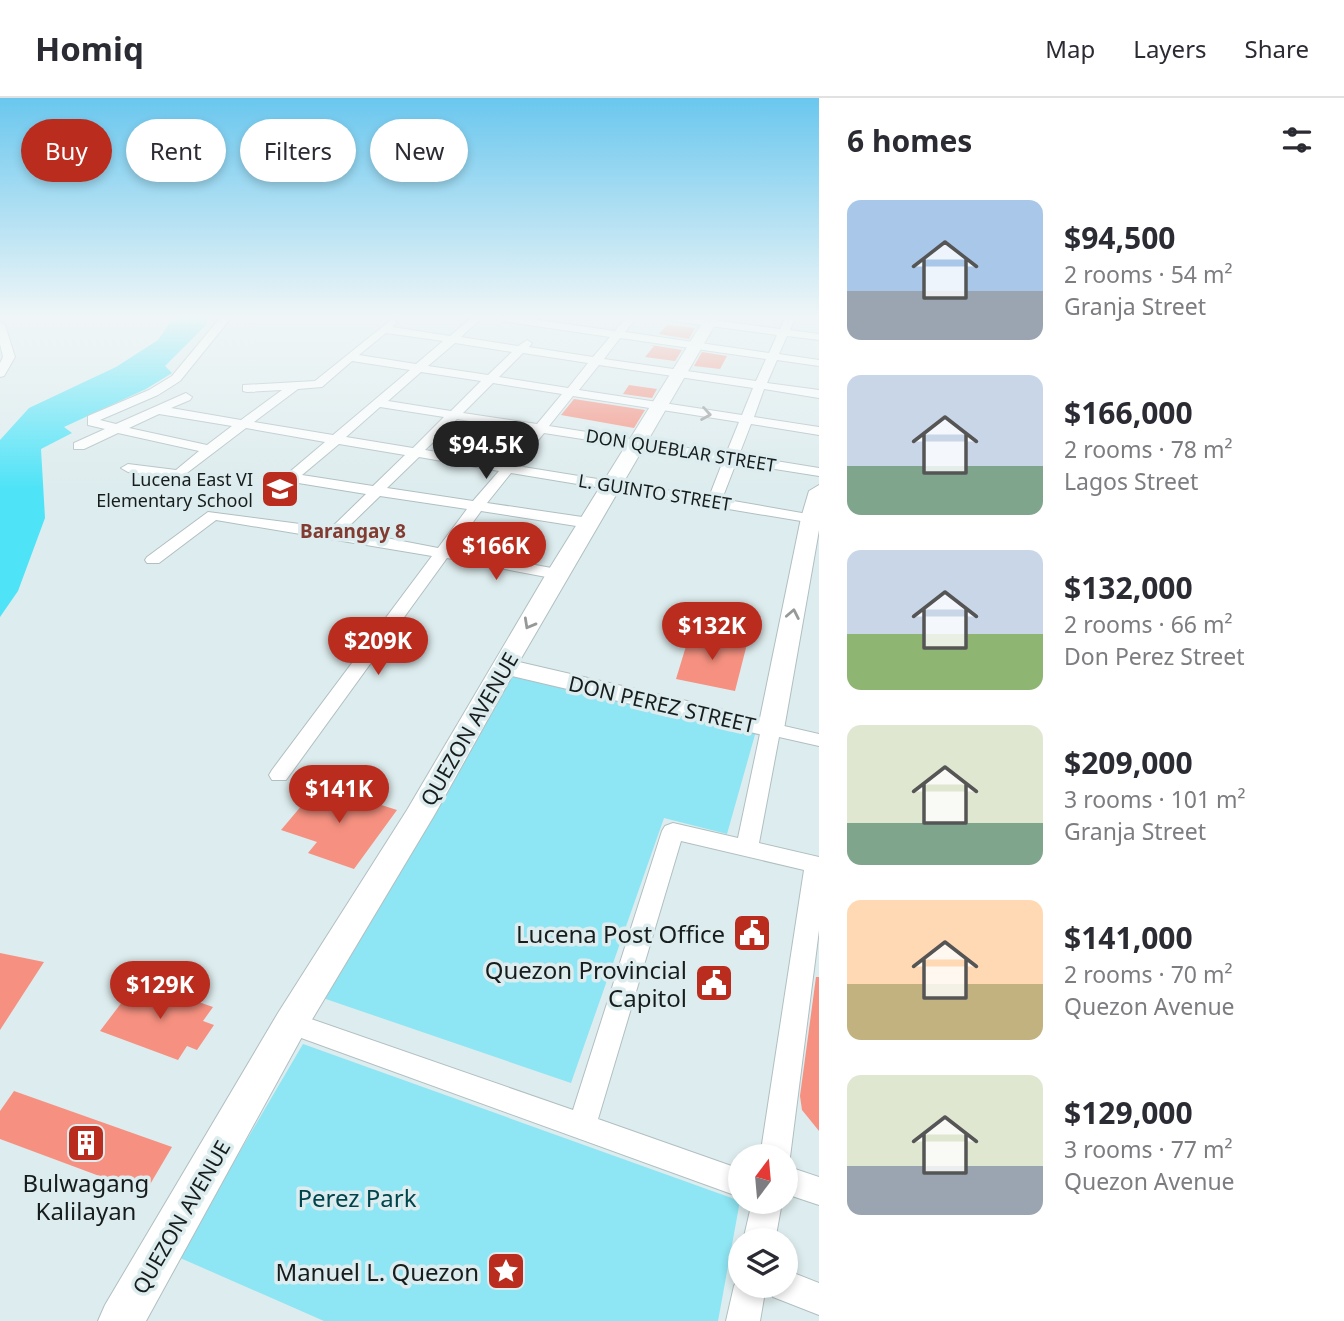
<!DOCTYPE html>
<meta charset="utf-8">
<style>
body{margin:0;font-family:"Noto Sans",sans-serif;background:#f2f2f3;color:#2b2b33;height:100vh;display:flex;flex-direction:column;font-size:26px;white-space:nowrap}
*{box-sizing:border-box;margin:0}
p{font-size:23px;color:#7c7c81}
.icon{flex:none;width:38px;height:38px;fill:none;stroke:currentColor;stroke-width:2;stroke-linecap:round;stroke-linejoin:round}
.map{position:relative;flex:1;overflow:hidden}
.details{display:flex;flex-direction:column;background:#fff;width:525px}
.details>*{flex:none}
.hud{position:absolute;left:21px;top:21px;width:665px;height:63px;display:flex;gap:14px}
.needle{width:46px;rotate:16deg}
.controls{position:absolute;left:728px;top:1046px;display:grid;gap:14px}
.controls a{display:grid;place-items:center;width:70px;height:70px;border-radius:50%;background:#fff;box-shadow:0 4px 10px #0003;font-size:35px}
.price{position:absolute;translate:-50% -60px;padding:0 16px;border-radius:24px;background:#b92c1e;color:#fff;font-size:23px;line-height:46px;filter:drop-shadow(0 2px 4px #0008)}
.price::after{content:'';position:absolute;left:50%;top:42px;width:21px;height:16px;margin-left:-10px;background:inherit;clip-path:polygon(0 0,100% 0,50% 100%)}
.price.active{background:#222;color:#fff}
ul{padding:0;list-style:none}
li{display:flex;align-items:center;gap:21px;height:175px;padding:0 28px}
li span{display:grid;place-items:center;flex:none;width:196px;height:140px;border-radius:14px;color:#555}
li>.icon{margin-inline-start:auto}
span .icon{width:84px;height:84px;fill:#fffc;stroke-width:1}
li b{font-size:30px}
h2{display:flex;justify-content:space-between;align-items:center;height:84px;padding:0 28px;font-size:30px}
.tag{padding:0 24px;border-radius:32px;background:#fff;box-shadow:0 4px 10px #0003;font-size:24px;line-height:63px}
.tag.active{background:#b92c1e;color:#fff}
header{display:flex;align-items:center;gap:42px;box-sizing:border-box;height:98px;padding:0 35px;background:#fff;border-bottom:2px solid #e1e1e2}
header strong{font-size:33px}
nav{display:flex;gap:38px;margin-inline-start:auto;font-size:24px}
main{display:flex;flex:1;min-height:0}
.map>svg:first-child{display:block}
.green{fill:#8ee5f3}
.water{fill:#4ee3f7}
.building{fill:#f69181}
.lines{fill:none;stroke-linecap:round;stroke-linejoin:round}
.street-casing{stroke:#b1bfc1;stroke-width:2}
.secondary-casing{stroke:#b1bfc1;stroke-width:2}
.street{fill:#fff;fill-rule:evenodd}
.secondary{fill:#fff;fill-rule:evenodd}
.oneway{stroke:#979999}
.labels{text-anchor:middle;dominant-baseline:central;stroke-width:7;stroke-linejoin:round;paint-order:stroke}
.far-street-label{font-size:18px;fill:#171d1d;stroke:#ddecee}
.far-poi-label{font-size:18px;fill:#171d1d;stroke:#ddecee;text-anchor:end}
.far-neighbourhood-label{font-size:19px;font-weight:bold;fill:#813b30;stroke:#ddecee}
.street-label{font-size:21px;fill:#171d1d;stroke:#ddecee}
.near-poi-label{font-size:24px;fill:#171d1d;stroke:#ddecee;text-anchor:end}
.near-park-label{font-size:24px;fill:#00444c;stroke:#ddecee}
</style>
<header>
<strong>Homiq</strong>
<nav><a>Map</a><a>Layers</a><a>Share</a></nav>
</header>
<main>
<div class="map">
<svg width="819" height="1223" viewBox="0 0 819 1223">
<rect width="100%" height="100%" fill="#ddecee"/>
<path class="green" d="M 513,576 L 756,633 L 727,736 L 664,720 L 571,985 L 320,899 Z
M 303,946 L 740,1103 L 718,1223 L 324,1223 L 178,1159 Z"/>
<path class="water" d="M 173,220 L 208,220 L 206,227 L 165,268 L 172,275 L 146,291 L 64,329 L 72,335 L 41,351 L 45,420 L 18,493 L 0,519 L 0,342 L 29,310 L 116,269 L 158,242 Z"/>
<path class="building" d="M 667,227 L 695,230 L 689,241 L 659,236 Z
M 650,247 L 651,247 L 682,252 L 675,263 L 645,259 L 654,248 Z
M 702,254 L 727,258 L 720,271 L 694,268 Z
M 629,287 L 657,291 L 652,300 L 623,296 Z
M 574,301 L 645,312 L 634,330 L 561,317 Z
M 690,535 L 747,546 L 735,593 L 676,581 Z
M 319,687 L 397,712 L 354,771 L 308,755 L 317,744 L 281,732 Z
M 0,855 L 44,864 L 0,932 Z
M 816,879 L 819,879 L 819,1033 L 802,1012 L 800,998 Z
M 138,883 L 213,909 L 203,923 L 214,927 L 197,952 L 187,948 L 178,962 L 100,933 Z
M 14,993 L 172,1049 L 145,1095 L 0,1041 L 0,1013 Z"/>
<g class="lines">
<defs>
<path id="street" d="M 220,220 L 231,220 L 180,283 L 158,297 L 100,322 L 116,326 L 186,295 L 192,299 L 190,302 L 171,310 L 241,322 L 282,292 L 247,294 L 243,293 L 243,287 L 315,283 L 392,221 L 397,224 L 392,229 L 450,238 L 471,220 L 482,220 L 461,239 L 518,248 L 527,242 L 532,245 L 529,249 L 593,259 L 610,239 L 502,223 L 497,220 L 525,220 L 615,233 L 625,220 L 636,220 L 625,234 L 769,255 L 777,237 L 673,223 L 668,220 L 698,220 L 780,231 L 785,220 L 795,220 L 790,232 L 819,236 L 819,242 L 787,238 L 779,256 L 819,262 L 819,268 L 777,262 L 767,285 L 819,292 L 819,300 L 764,291 L 754,319 L 819,329 L 819,337 L 751,326 L 739,357 L 819,370 L 819,378 L 736,365 L 722,401 L 819,418 L 819,426 L 511,375 L 487,405 L 589,420 L 597,425 L 589,430 L 481,413 L 453,452 L 557,471 L 565,476 L 563,479 L 557,481 L 447,460 L 286,682 L 272,682 L 269,677 L 272,672 L 432,458 L 216,422 L 159,465 L 147,465 L 145,462 L 147,459 L 208,414 L 331,430 L 366,396 L 286,383 L 286,377 L 325,344 L 246,330 L 179,381 L 128,374 L 121,370 L 128,366 L 176,372 L 199,353 L 118,335 L 84,351 L 74,351 L 74,345 L 105,331 L 88,327 L 88,318 L 149,292 L 172,278 ZM 386,235 L 443,243 L 416,266 L 359,257 ZM 620,240 L 766,261 L 756,283 L 604,261 ZM 455,245 L 512,254 L 488,277 L 428,268 ZM 523,255 L 588,265 L 568,290 L 499,279 ZM 352,263 L 410,272 L 333,337 L 254,324 L 298,291 L 322,289 ZM 599,267 L 753,290 L 742,317 L 579,292 ZM 421,274 L 481,283 L 451,313 L 388,303 ZM 493,285 L 562,296 L 537,326 L 463,315 ZM 573,298 L 739,324 L 726,356 L 549,328 ZM 380,309 L 444,319 L 413,350 L 346,339 ZM 159,316 L 232,328 L 207,347 L 129,330 ZM 457,321 L 532,333 L 505,365 L 425,352 ZM 544,335 L 723,363 L 709,399 L 517,368 ZM 339,346 L 405,357 L 373,388 L 302,377 ZM 419,359 L 499,373 L 473,403 L 387,390 ZM 380,398 L 467,411 L 438,450 L 345,432 Z
M 0,224 L 5,227 L 15,259 L 4,278 L 0,279 L 0,265 L 3,259 L 0,246 Z
M 771,625 L 819,636 L 819,648 L 779,639 L 759,745 L 819,759 L 819,832 L 790,1059 L 786,1068 L 786,1059 L 760,1059 L 804,772 L 681,743 L 598,1021 L 740,1071 L 740,1099 L 282,933 L 278,925 L 282,917 L 291,914 L 573,1012 L 662,733 L 665,728 L 673,725 L 738,740 L 761,631 L 764,627 Z
M 786,1068 L 819,1079 L 819,1107 L 786,1096 Z
M 752,1104 L 782,1104 L 775,1143 L 743,1143 Z
M 786,1172 L 819,1185 L 819,1217 L 773,1199 L 768,1188 L 786,1188 Z
M 740,1176 L 740,1188 L 766,1188 L 760,1223 L 726,1223 L 734,1188 Z"/>
<path id="secondary" d="M 705,220 L 719,220 L 519,564 L 760,620 L 801,420 L 809,393 L 819,387 L 819,432 L 784,631 L 780,637 L 771,639 L 512,578 L 435,716 L 304,935 L 146,1223 L 98,1223 L 105,1207 L 278,915 L 407,712 L 546,476 Z"/>
</defs>
<use href="#street" class="street-casing"/>
<use href="#secondary" class="secondary-casing"/>
<use href="#street" class="street"/>
<use href="#secondary" class="secondary"/>
</g>
<defs><path id="oneway-chevron" d="M-2-3.5L2.5 0L-2 3.5" fill="none" stroke-width="1.6" stroke-linecap="round" stroke-linejoin="round" transform="scale(1.75)"/></defs>
<g class="oneway">
<use href="#oneway-chevron" transform="translate(706 316) rotate(9)"/>
<use href="#oneway-chevron" transform="translate(793 516) rotate(-79)"/>
<use href="#oneway-chevron" transform="translate(529 526) rotate(119)"/>
</g>
<linearGradient id="sky" x2="0" y2="1"><stop stop-color="#6ac7ee"/><stop offset="0.56" stop-color="#f0f6f7"/><stop offset="1" stop-color="#f0f6f7" stop-opacity="0"/></linearGradient>
<rect width="819" height="391" fill="url(#sky)"/>
<defs>
<symbol id="school-square" viewBox="-11 -11 22 22"><rect x="-9" y="-9" width="18" height="18" rx="4" fill="#b92c1e" stroke="#ddecee"/><path d="M0-5L7-2L0 1L-7-2ZM-4 1L0 2.5L4 1V4Q0 6-4 4Z" fill="#fff"/></symbol>
<symbol id="civic-square" viewBox="-11 -11 22 22"><rect x="-9" y="-9" width="18" height="18" rx="4" fill="#b92c1e" stroke="#ddecee"/><path d="M-.6-6.5H3V-4.5H.6V-3L4-1V1h2V6H-6V1h2V-1L-.6-3ZM-1.2 2.5V6h2.4V2.5Z" fill="#fff"/></symbol>
<symbol id="building-square" viewBox="-11 -11 22 22"><rect x="-9" y="-9" width="18" height="18" rx="4" fill="#b92c1e" stroke="#ddecee"/><path d="M-4-6H4V6H1V3H-1V6H-4ZM-2.5-4.3h1.7v1.8h-1.7ZM.8-4.3h1.7v1.8H.8ZM-2.5-1h1.7V.8h-1.7ZM.8-1h1.7V.8H.8Z" fill="#fff"/></symbol>
<symbol id="sight-square" viewBox="-11 -11 22 22"><rect x="-9" y="-9" width="18" height="18" rx="4" fill="#b92c1e" stroke="#ddecee"/><path d="M0-6L1.8-2.2L6-1.7L2.9 1.2L3.7 5.4L0 3.3L-3.7 5.4L-2.9 1.2L-6-1.7L-1.8-2.2Z" fill="#fff"/></symbol>
</defs>
<g fill-rule="evenodd">
<use href="#school-square" x="258" y="369" width="44" height="44"/>
<use href="#civic-square" x="730" y="813" width="44" height="44"/>
<use href="#civic-square" x="692" y="863" width="44" height="44"/>
<use href="#building-square" x="64" y="1023" width="44" height="44"/>
<use href="#sight-square" x="484" y="1151" width="44" height="44"/>
</g>
<g class="labels">
<g class="far-street-label">
<text transform="translate(681 352) rotate(9)">DON QUEBLAR STREET</text>
<text transform="translate(655 394) rotate(9)">L. GUINTO STREET</text>
</g>
<g class="far-poi-label">
<text x="253" y="381">Lucena East VI<tspan x="253" dy="21">Elementary School</tspan></text>
</g>
<g class="far-neighbourhood-label">
<text x="353" y="433">Barangay 8</text>
</g>
<g class="street-label">
<text transform="translate(662 606) rotate(13)">DON PEREZ STREET</text>
<text transform="translate(469 631) rotate(-60)">QUEZON AVENUE</text>
<text transform="translate(181 1119) rotate(-60)">QUEZON AVENUE</text>
</g>
<g class="near-poi-label">
<text x="725" y="835">Lucena Post Office</text>
<text x="687" y="871">Quezon Provincial<tspan x="687" dy="28">Capitol</tspan></text>
<text x="86" y="1084" text-anchor="middle">Bulwagang<tspan x="86" dy="28">Kalilayan</tspan></text>
<text x="479" y="1173">Manuel L. Quezon</text>
</g>
<g class="near-park-label">
<text x="357" y="1099">Perez Park</text>
</g>
</g>
</svg>
<div class="controls">
<a><svg class="needle" viewBox="-14 -14 28 28"><path d="M0-13l5 13h-10z" fill="#e53935"/><path d="M0 13l5-13h-10z" fill="#7c7c81"/></svg></a>
<a><svg class="icon" aria-label="layers" viewBox="0 0 24 24"><path d="M12 4l9 5-9 5-9-5zM3 14l9 5 9-5"/></svg></a>
</div>
<b class="price active" style="left:486px;top:383px">$94.5K</b>
<b class="price" style="left:496px;top:484px">$166K</b>
<b class="price" style="left:712px;top:564px">$132K</b>
<b class="price" style="left:378px;top:579px">$209K</b>
<b class="price" style="left:339px;top:727px">$141K</b>
<b class="price" style="left:160px;top:923px">$129K</b>
<div class="hud">
<a class="tag active">Buy</a>
<a class="tag">Rent</a>
<a class="tag">Filters</a>
<a class="tag">New</a>
</div>
</div>
<section class="details">
<h2>6 homes<svg class="icon" aria-label="filters" viewBox="0 0 24 24"><path d="M4 7h16M4 17h16"/><circle cx="9" cy="7" r="2"/><circle cx="15" cy="17" r="2"/></svg></h2>
<ul>
<li><span style="background:linear-gradient(#a9c7e8 65%,#9aa5b1 0)"><svg class="icon" aria-label="home" viewBox="0 0 24 24"><path d="M3 11l9-7 9 7M6 9v11h12V9"/></svg></span><div><b>$94,500</b><p>2 rooms · 54 m²</p><p>Granja Street</p></div></li>
<li><span style="background:linear-gradient(#c9d6e8 65%,#7fa58c 0)"><svg class="icon" aria-label="home" viewBox="0 0 24 24"><path d="M3 11l9-7 9 7M6 9v11h12V9"/></svg></span><div><b>$166,000</b><p>2 rooms · 78 m²</p><p>Lagos Street</p></div></li>
<li><span style="background:linear-gradient(#c9d6e8 60%,#8fb573 0)"><svg class="icon" aria-label="home" viewBox="0 0 24 24"><path d="M3 11l9-7 9 7M6 9v11h12V9"/></svg></span><div><b>$132,000</b><p>2 rooms · 66 m²</p><p>Don Perez Street</p></div></li>
<li><span style="background:linear-gradient(#dfe7d0 70%,#7fa58c 0)"><svg class="icon" aria-label="home" viewBox="0 0 24 24"><path d="M3 11l9-7 9 7M6 9v11h12V9"/></svg></span><div><b>$209,000</b><p>3 rooms · 101 m²</p><p>Granja Street</p></div></li>
<li><span style="background:linear-gradient(#ffd9b3 60%,#c2b280 0)"><svg class="icon" aria-label="home" viewBox="0 0 24 24"><path d="M3 11l9-7 9 7M6 9v11h12V9"/></svg></span><div><b>$141,000</b><p>2 rooms · 70 m²</p><p>Quezon Avenue</p></div></li>
<li><span style="background:linear-gradient(#dfe7d0 65%,#9aa5b1 0)"><svg class="icon" aria-label="home" viewBox="0 0 24 24"><path d="M3 11l9-7 9 7M6 9v11h12V9"/></svg></span><div><b>$129,000</b><p>3 rooms · 77 m²</p><p>Quezon Avenue</p></div></li>
</ul>
</section>
</main>
